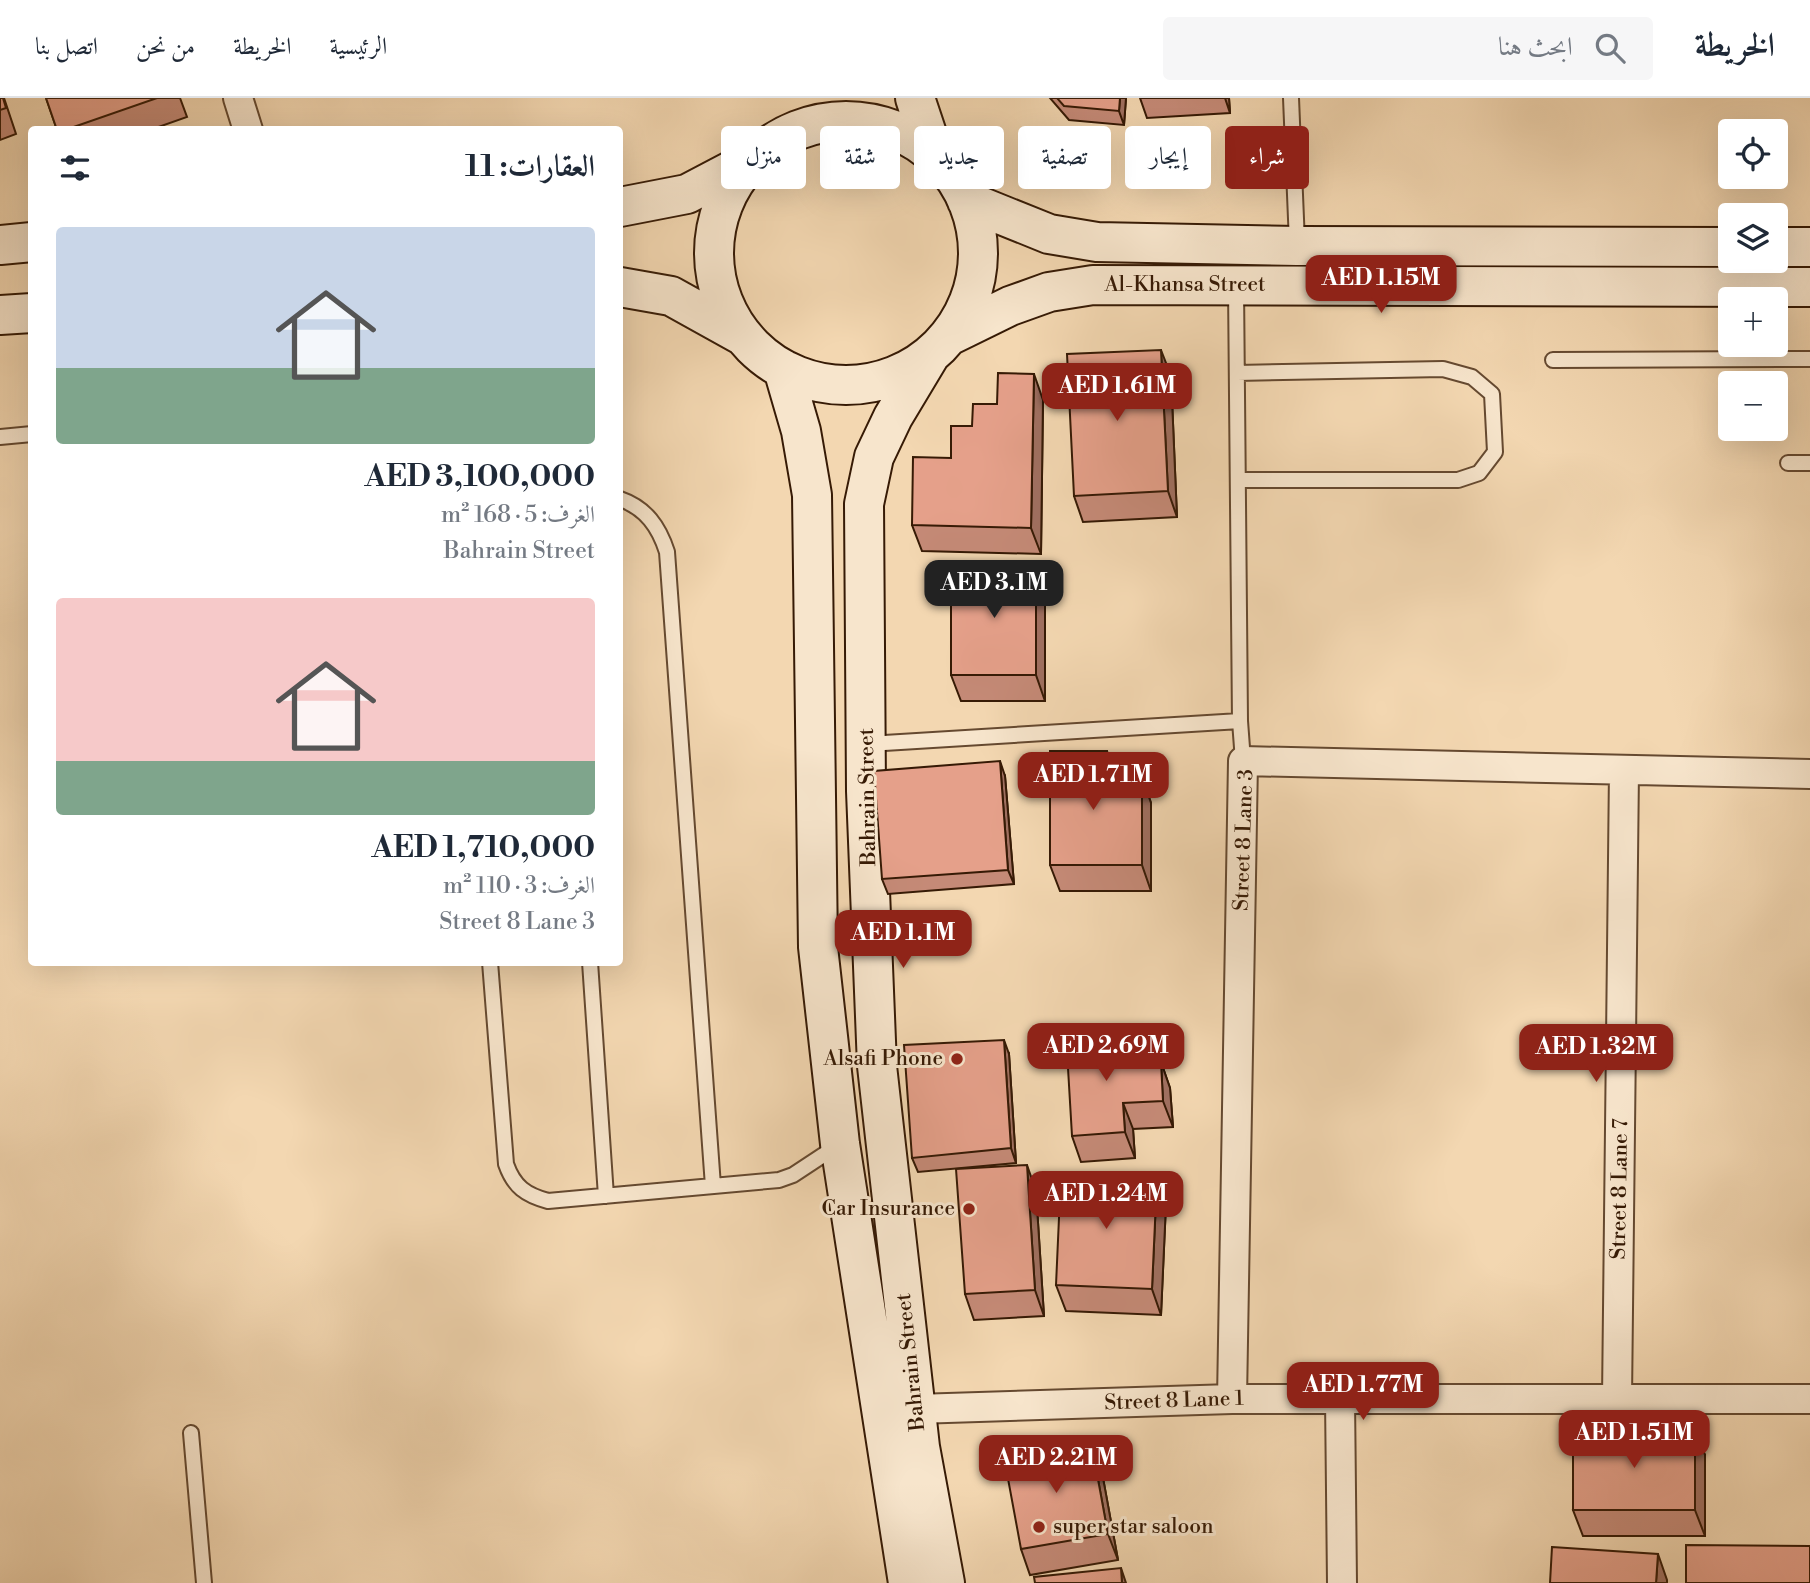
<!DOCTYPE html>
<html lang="ar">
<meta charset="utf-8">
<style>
body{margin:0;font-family:"Libre Bodoni",Amiri,serif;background:#f6f6f7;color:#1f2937;direction:rtl;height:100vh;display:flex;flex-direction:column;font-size:26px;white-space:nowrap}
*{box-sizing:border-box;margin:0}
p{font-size:23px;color:#747a83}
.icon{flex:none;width:38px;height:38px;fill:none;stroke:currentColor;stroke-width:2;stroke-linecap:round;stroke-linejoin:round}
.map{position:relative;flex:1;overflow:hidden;direction:ltr}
.side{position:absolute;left:28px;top:28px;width:595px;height:840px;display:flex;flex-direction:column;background:#fff;border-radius:7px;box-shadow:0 7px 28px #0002;direction:rtl}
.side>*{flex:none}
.top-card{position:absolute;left:644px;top:28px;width:665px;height:63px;direction:rtl;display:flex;gap:14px}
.fabs{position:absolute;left:1718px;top:21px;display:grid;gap:14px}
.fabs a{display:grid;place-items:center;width:70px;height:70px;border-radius:7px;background:#fff;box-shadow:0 7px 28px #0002;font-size:35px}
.price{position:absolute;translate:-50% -60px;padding:0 16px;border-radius:14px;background:#8f2418;color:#fff;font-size:23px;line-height:46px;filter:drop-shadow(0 2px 4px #0008)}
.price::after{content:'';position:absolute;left:50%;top:42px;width:21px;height:16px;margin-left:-10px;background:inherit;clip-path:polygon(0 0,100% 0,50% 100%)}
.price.selected{background:#222;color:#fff}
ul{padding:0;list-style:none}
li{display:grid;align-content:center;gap:14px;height:371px;padding:0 28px}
li span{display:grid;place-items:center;height:217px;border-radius:7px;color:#555}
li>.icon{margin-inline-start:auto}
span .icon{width:126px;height:126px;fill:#fffc;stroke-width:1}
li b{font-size:30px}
h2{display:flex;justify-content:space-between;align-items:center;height:84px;padding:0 28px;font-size:30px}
.tag{padding:0 24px;border-radius:7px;background:#fff;box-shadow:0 7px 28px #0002;font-size:24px;line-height:63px}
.tag.selected{background:#8f2418;color:#fff}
header{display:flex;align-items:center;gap:42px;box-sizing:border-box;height:98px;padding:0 35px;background:#fff;border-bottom:2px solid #e0e1e3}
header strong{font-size:33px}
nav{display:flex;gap:38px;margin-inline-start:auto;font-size:24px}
.search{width:490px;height:63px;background:#f6f6f7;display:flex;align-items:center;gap:18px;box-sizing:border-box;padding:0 24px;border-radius:7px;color:#747a83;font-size:26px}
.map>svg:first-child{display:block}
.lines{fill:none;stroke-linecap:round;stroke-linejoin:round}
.lane-casing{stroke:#654930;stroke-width:18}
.street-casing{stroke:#654930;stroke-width:32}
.secondary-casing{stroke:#361a05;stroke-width:42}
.lane{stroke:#f7e5cc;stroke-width:14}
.street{stroke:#f7e5cc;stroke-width:28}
.secondary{stroke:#f7e5cc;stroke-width:38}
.wall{fill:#c58a77;stroke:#361a05;stroke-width:2}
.shaded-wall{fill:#a07061;stroke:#361a05;stroke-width:2}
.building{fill:#e5a08a;stroke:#361a05;stroke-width:2}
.poi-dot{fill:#8f2418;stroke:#f7e5cc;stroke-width:2.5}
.labels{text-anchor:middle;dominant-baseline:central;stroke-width:6;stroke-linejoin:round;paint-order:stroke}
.street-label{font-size:21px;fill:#361a05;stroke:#f7e5cc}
.poi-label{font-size:21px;fill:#361a05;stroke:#f7e5cc;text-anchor:end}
</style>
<header>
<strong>الخريطة</strong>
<div class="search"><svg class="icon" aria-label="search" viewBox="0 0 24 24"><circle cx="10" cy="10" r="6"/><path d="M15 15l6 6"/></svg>ابحث هنا</div>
<nav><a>الرئيسية</a><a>الخريطة</a><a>من نحن</a><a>اتصل بنا</a></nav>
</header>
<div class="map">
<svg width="1810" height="1485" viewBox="0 0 1810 1485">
<rect width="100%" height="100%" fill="#f3d7b1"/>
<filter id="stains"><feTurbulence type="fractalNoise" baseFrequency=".00286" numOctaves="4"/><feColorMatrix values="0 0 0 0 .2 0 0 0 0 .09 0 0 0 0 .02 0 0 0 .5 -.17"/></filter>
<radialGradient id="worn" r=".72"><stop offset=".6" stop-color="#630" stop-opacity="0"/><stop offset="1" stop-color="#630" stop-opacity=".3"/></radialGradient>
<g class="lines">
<defs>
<path id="lane" d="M 1291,0 L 1297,145
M 1236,188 L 1240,623 L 1243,663
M 1553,262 L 1810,261
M 1237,275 L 1443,271 L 1472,279 L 1492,296 L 1495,354 L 1479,375 L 1458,382 L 1238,382
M 0,339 L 32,336
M 1788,365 L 1810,365
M 620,401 C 646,410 659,429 667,454 L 713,1088
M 868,646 L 1240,623
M 490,864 L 506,1066 C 514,1089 526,1097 548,1103 L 779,1082 L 793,1077 L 837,1048
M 590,864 L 606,1098
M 191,1335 L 204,1485"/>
<path id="street" d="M 238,0 L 248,32
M 1340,1300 L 1342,1485
M 1232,1301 L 1243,663 L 1810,676
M 1617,1301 L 1624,672
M 916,1311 L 1232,1301 L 1810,1301"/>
<path id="secondary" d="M 915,0 L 934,57
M714 155a132 132 0 1 1 264 0a132 132 0 1 1-264 0Z
M 967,103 L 1049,136 L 1097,144 L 1297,148 L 1731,149
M 620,109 L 687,96 L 746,65
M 0,147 L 32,144
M 1776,149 L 1810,149
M 620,189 L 671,198 L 743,238
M 0,217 L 32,215
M 949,238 L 1010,208 L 1049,194 L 1093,187 L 1810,189
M 929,259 L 893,319 L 874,359 L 864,406 L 866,693 L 877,968 L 920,1349 L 945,1485
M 783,271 L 801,333 L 812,397 L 818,849 L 840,1046 L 908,1485"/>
</defs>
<use href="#lane" class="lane-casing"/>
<use href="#street" class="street-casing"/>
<use href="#secondary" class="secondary-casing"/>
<use href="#lane" class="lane"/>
<use href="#street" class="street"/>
<use href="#secondary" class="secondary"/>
</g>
<path class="wall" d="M 0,0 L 4,0 L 16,36 L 0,42 Z
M 46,0 L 180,0 L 187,19 L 150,32 L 57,32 Z
M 1050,0 L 1126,0 L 1124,27 L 1069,22 Z
M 1140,0 L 1229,0 L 1230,15 L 1147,20 Z
M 1171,278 L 1177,419 L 1083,424 L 1074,398 Z
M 1043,302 L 1041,456 L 922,453 L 912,427 L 951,360 L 997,306 Z
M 1036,466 L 1045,492 L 1045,603 L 961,603 L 951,577 Z
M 1005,678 L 1014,786 L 888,796 L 882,781 Z
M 1116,679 L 1142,679 L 1151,705 L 1151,793 L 1060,793 L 1050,767 Z
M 1119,933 L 1128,959 L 1129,966 L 1161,964 L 1170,990 L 1173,1029 L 1133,1031 L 1135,1060 L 1081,1064 L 1072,1038 Z
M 1009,956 L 1016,1065 L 918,1074 L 912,1060 Z
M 1157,1080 L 1166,1106 L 1161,1217 L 1066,1213 L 1056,1187 Z
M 1036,1093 L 1044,1218 L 974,1222 L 965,1196 Z
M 1705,1357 L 1705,1438 L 1583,1438 L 1573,1412 Z
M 1101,1369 L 1118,1462 L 1030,1477 L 1021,1451 Z"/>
<path class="shaded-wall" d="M 1120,0 L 1126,0 L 1124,27 L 1119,13 Z
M 1225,0 L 1229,0 L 1230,15 Z
M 1161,252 L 1171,278 L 1177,419 L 1168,393 Z
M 1034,276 L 1043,302 L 1041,456 L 1031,430 Z
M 1036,466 L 1045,492 L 1045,603 L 1036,577 Z
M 1107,653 L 1116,679 L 1107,679 Z
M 1000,663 L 1005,678 L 1014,786 L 1008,772 Z
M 1142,679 L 1151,705 L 1151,793 L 1142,767 Z
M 1119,933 L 1128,959 L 1130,993 L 1121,967 Z
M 1004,942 L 1009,956 L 1016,1065 L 1011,1050 Z
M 1161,964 L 1170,990 L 1173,1029 L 1163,1003 Z
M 1123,1005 L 1133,1031 L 1135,1060 L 1125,1034 Z
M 1027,1067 L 1036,1093 L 1044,1218 L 1035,1192 Z
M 1157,1080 L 1166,1106 L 1161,1217 L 1152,1191 Z
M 1695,1331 L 1705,1357 L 1705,1438 L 1695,1412 Z
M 1091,1343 L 1101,1369 L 1118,1462 L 1108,1436 Z
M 1658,1456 L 1667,1482 L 1667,1485 L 1656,1485 Z
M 1121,1470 L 1126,1485 L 1122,1485 Z"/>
<path class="building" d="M 0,0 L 3,0 L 6,10 L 0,12 Z
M 46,0 L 157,0 L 65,32 L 57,32 Z
M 1057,0 L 1120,0 L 1119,13 L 1064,8 Z
M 1161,252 L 1168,393 L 1074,398 L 1067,256 Z
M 998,275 L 1034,276 L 1031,430 L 912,427 L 913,359 L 951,360 L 951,328 L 972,328 L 973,306 L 997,306 Z
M 951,466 L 1036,466 L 1036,577 L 951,577 Z
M 1050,653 L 1107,653 L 1107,679 L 1142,679 L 1142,767 L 1050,767 Z
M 1000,663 L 1008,772 L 882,781 L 874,673 Z
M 1119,933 L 1121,967 L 1161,964 L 1163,1003 L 1123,1005 L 1125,1034 L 1072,1038 L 1066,936 Z
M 1004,942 L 1011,1050 L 912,1060 L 904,947 Z
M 1027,1067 L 1035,1192 L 965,1196 L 956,1071 Z
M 1061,1075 L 1157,1080 L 1152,1191 L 1056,1187 Z
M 1695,1331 L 1695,1412 L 1573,1412 L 1573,1332 Z
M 1091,1343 L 1108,1436 L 1021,1451 L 1004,1359 Z
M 1686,1447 L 1810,1448 L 1810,1485 L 1686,1485 Z
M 1552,1449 L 1658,1456 L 1656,1485 L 1550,1485 Z
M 1121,1470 L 1122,1485 L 1035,1485 L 1034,1479 Z"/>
<g class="poi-dot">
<circle cx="957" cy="961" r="7"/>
<circle cx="969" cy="1111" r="7"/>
<circle cx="1039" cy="1429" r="7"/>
</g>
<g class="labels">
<g class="street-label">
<text x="1185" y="187">Al-Khansa Street</text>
<text transform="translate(868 699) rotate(-91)">Bahrain Street</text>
<text transform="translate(1244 742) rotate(-88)">Street 8 Lane 3</text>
<text transform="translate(1620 1091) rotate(-89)">Street 8 Lane 7</text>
<text transform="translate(911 1264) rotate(-96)">Bahrain Street</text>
<text transform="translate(1174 1303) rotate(-2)">Street 8 Lane 1</text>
</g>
<g class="poi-label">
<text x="943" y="961">Alsafi Phone</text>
<text x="955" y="1111">Car Insurance</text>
<text x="1053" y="1429" text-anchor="start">super star saloon</text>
</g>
</g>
<rect width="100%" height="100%" filter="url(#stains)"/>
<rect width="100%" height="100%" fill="url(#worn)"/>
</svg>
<div class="fabs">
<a><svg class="icon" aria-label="locate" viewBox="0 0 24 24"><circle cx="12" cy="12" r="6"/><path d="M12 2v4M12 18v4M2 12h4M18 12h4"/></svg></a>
<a><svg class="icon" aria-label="layers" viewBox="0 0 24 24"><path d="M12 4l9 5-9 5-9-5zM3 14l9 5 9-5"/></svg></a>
<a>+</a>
<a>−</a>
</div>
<b class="price" style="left:1381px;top:217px">AED 1.15M</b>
<b class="price" style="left:1117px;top:325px">AED 1.61M</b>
<b class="price selected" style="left:994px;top:522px">AED 3.1M</b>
<b class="price" style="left:1093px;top:714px">AED 1.71M</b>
<b class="price" style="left:903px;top:872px">AED 1.1M</b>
<b class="price" style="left:1106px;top:985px">AED 2.69M</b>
<b class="price" style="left:1596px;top:986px">AED 1.32M</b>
<b class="price" style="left:1106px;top:1133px">AED 1.24M</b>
<b class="price" style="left:1363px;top:1324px">AED 1.77M</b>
<b class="price" style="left:1634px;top:1372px">AED 1.51M</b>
<b class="price" style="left:1056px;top:1397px">AED 2.21M</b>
<div class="top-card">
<a class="tag selected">شراء</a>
<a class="tag">إيجار</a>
<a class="tag">تصفية</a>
<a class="tag">جديد</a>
<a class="tag">شقة</a>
<a class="tag">منزل</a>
</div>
<section class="side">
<h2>العقارات: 11<svg class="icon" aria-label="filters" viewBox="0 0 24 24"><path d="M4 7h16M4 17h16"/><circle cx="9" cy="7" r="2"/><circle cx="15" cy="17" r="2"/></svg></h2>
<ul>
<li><span style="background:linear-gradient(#c9d6e8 65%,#7fa58c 0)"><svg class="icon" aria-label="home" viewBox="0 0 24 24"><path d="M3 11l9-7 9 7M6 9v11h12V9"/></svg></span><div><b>AED 3,100,000</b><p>الغرف: 5 · 168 m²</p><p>Bahrain Street</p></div></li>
<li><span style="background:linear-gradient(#f6c9c9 75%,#7fa58c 0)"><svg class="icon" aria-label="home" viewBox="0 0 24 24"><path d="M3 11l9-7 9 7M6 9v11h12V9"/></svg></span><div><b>AED 1,710,000</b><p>الغرف: 3 · 110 m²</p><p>Street 8 Lane 3</p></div></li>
</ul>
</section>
</div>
